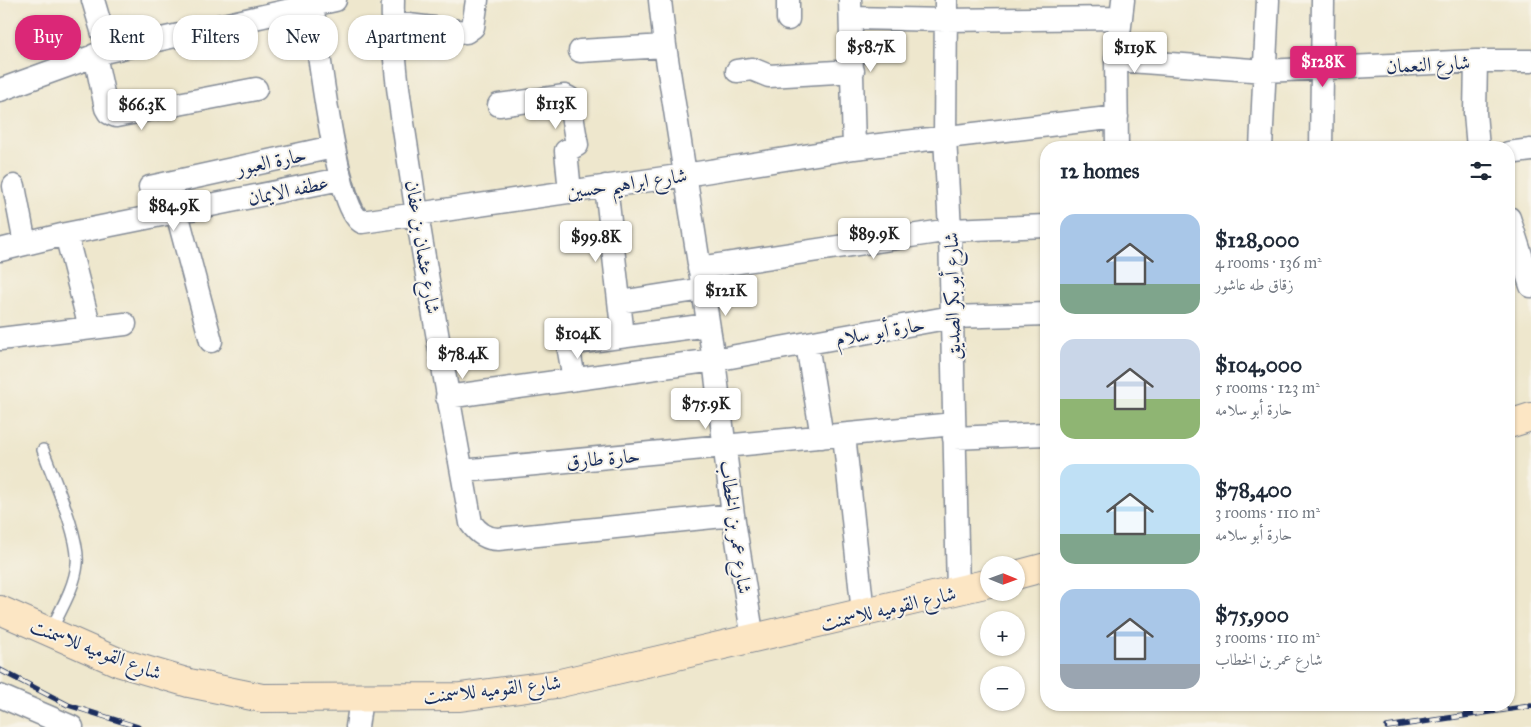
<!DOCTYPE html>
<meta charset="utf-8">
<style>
body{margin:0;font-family:"IM FELL Great Primer",Amiri,serif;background:#f2f2f3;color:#1f2937;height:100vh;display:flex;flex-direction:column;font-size:19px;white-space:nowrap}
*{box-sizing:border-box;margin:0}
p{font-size:16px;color:#747a83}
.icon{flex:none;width:28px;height:28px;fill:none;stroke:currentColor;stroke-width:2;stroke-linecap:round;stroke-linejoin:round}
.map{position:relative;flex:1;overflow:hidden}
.sheet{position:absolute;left:1040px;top:141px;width:475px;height:570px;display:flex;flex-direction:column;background:#fff;border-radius:20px;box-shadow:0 1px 4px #0004}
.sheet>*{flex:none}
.hud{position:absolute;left:15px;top:15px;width:475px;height:45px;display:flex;gap:10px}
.needle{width:32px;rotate:91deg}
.buttons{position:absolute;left:980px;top:556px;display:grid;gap:10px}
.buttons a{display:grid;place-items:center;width:45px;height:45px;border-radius:50%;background:#fff;box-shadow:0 1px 4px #0004;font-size:25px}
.price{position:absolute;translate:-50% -42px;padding:0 11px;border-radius:5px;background:#fff;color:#222;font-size:16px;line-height:32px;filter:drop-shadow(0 1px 2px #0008)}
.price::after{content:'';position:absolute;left:50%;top:30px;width:15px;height:11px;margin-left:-8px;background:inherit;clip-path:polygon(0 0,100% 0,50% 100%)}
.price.on{background:#db2777;color:#fff}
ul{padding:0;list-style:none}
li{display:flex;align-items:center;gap:15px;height:125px;padding:0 20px}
li span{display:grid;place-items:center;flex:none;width:140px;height:100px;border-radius:15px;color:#555}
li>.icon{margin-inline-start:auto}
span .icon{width:60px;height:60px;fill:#fffc;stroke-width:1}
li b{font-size:21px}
h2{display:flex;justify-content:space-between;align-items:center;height:60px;padding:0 20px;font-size:21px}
.pill{padding:0 18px;border-radius:20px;background:#fff;box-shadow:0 1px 4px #0004;font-size:18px;line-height:45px}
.pill.on{background:#db2777;color:#fff}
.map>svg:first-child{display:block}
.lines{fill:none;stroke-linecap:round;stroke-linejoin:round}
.service-casing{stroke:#848b96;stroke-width:14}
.minor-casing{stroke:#848b96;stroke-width:25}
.secondary-casing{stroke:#848b96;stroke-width:30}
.service{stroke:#fff;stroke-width:11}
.minor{stroke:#fff;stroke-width:22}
.secondary{stroke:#fce6c4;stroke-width:28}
.rail-casing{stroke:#1b2f5e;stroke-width:5.5}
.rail{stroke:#f7f3e8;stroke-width:4;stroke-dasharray:11;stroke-linecap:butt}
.labels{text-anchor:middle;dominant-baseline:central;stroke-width:4;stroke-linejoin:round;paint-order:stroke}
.street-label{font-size:20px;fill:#1b2f5e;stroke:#f7f3e8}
</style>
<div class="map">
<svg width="1531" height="727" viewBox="0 0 1531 727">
<rect width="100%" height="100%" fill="#f7f3e8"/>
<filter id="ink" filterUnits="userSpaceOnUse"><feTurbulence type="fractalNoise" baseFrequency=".02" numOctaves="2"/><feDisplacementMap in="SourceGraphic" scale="10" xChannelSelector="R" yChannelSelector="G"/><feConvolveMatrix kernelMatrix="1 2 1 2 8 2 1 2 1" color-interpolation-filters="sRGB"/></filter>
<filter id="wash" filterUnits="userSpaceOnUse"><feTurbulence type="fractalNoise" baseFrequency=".0096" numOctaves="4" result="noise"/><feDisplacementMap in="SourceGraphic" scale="20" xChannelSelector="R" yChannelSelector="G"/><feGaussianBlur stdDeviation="1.12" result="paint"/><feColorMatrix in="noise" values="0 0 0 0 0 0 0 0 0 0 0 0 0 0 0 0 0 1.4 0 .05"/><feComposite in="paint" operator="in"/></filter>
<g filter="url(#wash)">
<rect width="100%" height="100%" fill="#eee7cd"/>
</g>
<g filter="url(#ink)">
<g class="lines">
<defs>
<path id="service" d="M 43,450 C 53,478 80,537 77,564 C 75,587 60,611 50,632"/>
<path id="minor" d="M 93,0 L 108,51
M 393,0 C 391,63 404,126 413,188 C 430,300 451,411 471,523 C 478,533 486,539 498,539 L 733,515
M 660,0 L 665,46 L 714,360 L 733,515 L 753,639
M 788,0 L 788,19
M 850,0 L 854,148
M 946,0 L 945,137 L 950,230 L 958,592
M 312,4 C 317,37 336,211 362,222 L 685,175 L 854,148 L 1117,117
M 851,18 L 946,20 L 1121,18
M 392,23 L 466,32 L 473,27 L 477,0
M 580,51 L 665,46
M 95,55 L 106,108 L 109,113 L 116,116 L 256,89
M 1116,60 L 1265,71 L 1476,61 L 1531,61
M 1476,61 L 1475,113 L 1478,148
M 737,71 L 752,69 L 769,76 L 853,71
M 0,90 L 108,51 L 335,0
M 499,105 L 565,96 L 569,98 L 577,145 L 566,151 L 570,192
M 1117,148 L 1116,60 L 1123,0
M 1261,148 L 1268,0
M 1321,148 L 1323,0
M 1509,153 L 1531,150
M 14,186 L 25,244
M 606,186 L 623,336
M 150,187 L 333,147
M 177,213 L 211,341
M 1509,218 L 1531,286
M 66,234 L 90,328
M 0,250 L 66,234 L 341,179
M 699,268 L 950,230 L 1046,226
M 620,302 L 703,289
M 0,339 L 125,324
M 807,344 L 822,437
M 574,379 L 569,351 L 575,343 L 708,325
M 447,397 L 714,360 L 952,317 L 1046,314
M 844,435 L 863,613
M 954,438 L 1046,434
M 462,471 L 954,424
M 0,696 L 72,727
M 357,727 L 361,699"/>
<path id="secondary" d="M 1509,424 L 1531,417
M 1016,575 L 1046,567
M 0,610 L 118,662 L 189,683 L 262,698 L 460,697 L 556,684 L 989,583"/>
</defs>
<use href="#service" class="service-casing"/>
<use href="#minor" class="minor-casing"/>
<use href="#secondary" class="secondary-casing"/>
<use href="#service" class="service"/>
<use href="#minor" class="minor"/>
<use href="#secondary" class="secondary"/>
<defs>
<path id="rail" d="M 0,670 L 68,705 L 138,727
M 1387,727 L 1531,706"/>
</defs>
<use href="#rail" class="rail-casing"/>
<use href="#rail" class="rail"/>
</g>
</g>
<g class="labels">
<g class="street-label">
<text transform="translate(1428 64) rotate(-3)">شارع النعمان</text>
<text transform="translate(271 161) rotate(-12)">حارة العبور</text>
<text transform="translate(627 183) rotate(-8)">شارع ابراهيم حسين</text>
<text transform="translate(288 190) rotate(-12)">عطفه الايمان</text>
<text transform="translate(423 247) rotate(81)">شارع عثمان بن عفان</text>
<text transform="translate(952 296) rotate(-91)">شارع أبو بكر الصديق</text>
<text transform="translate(880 331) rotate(-10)">حارة أبو سلام</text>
<text transform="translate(603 458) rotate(-5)">حارة طارق</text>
<text transform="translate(736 527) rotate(82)">شارع عمر بن الخطاب</text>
<text transform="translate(888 608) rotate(-13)">شارع القوميه للاسمنت</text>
<text transform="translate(96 649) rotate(21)">شارع القوميه للاسمنت</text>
<text transform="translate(492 689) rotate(-6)">شارع القوميه للاسمنت</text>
</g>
</g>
</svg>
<div class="buttons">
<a><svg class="needle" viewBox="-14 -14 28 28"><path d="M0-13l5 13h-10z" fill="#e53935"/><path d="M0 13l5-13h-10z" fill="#747a83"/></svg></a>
<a>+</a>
<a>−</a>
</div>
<b class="price" style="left:871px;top:73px">$58.7K</b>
<b class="price" style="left:1135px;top:74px">$119K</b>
<b class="price on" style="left:1323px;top:88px">$128K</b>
<b class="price" style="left:556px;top:130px">$113K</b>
<b class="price" style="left:142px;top:131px">$66.3K</b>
<b class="price" style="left:174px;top:232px">$84.9K</b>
<b class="price" style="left:874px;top:260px">$89.9K</b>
<b class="price" style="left:596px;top:263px">$99.8K</b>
<b class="price" style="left:726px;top:317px">$121K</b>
<b class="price" style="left:578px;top:360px">$104K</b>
<b class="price" style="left:463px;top:380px">$78.4K</b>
<b class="price" style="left:706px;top:430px">$75.9K</b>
<div class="hud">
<a class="pill on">Buy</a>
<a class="pill">Rent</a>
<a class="pill">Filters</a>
<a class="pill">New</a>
<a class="pill">Apartment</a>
</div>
<section class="sheet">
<h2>12 homes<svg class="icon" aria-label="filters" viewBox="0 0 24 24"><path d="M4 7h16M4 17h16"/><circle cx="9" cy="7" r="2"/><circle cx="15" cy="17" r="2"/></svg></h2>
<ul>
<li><span style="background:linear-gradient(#a9c7e8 70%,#7fa58c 0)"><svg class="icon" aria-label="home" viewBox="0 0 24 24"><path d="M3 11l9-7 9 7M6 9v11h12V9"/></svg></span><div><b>$128,000</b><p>4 rooms · 136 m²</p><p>زقاق طه عاشور</p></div></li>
<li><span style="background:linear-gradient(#c9d6e8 60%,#8fb573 0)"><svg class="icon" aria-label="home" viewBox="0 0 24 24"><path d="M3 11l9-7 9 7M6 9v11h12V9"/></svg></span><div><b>$104,000</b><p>5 rooms · 123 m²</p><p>حارة أبو سلامه</p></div></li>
<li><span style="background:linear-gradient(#bfe0f5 70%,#7fa58c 0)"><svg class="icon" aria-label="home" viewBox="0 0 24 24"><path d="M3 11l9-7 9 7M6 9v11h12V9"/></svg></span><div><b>$78,400</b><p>3 rooms · 110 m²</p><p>حارة أبو سلامه</p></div></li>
<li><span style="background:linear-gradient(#a9c7e8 75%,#9aa5b1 0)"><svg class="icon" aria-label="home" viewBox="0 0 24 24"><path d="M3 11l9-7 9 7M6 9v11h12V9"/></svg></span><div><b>$75,900</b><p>3 rooms · 110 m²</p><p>شارع عمر بن الخطاب</p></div></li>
</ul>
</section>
</div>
